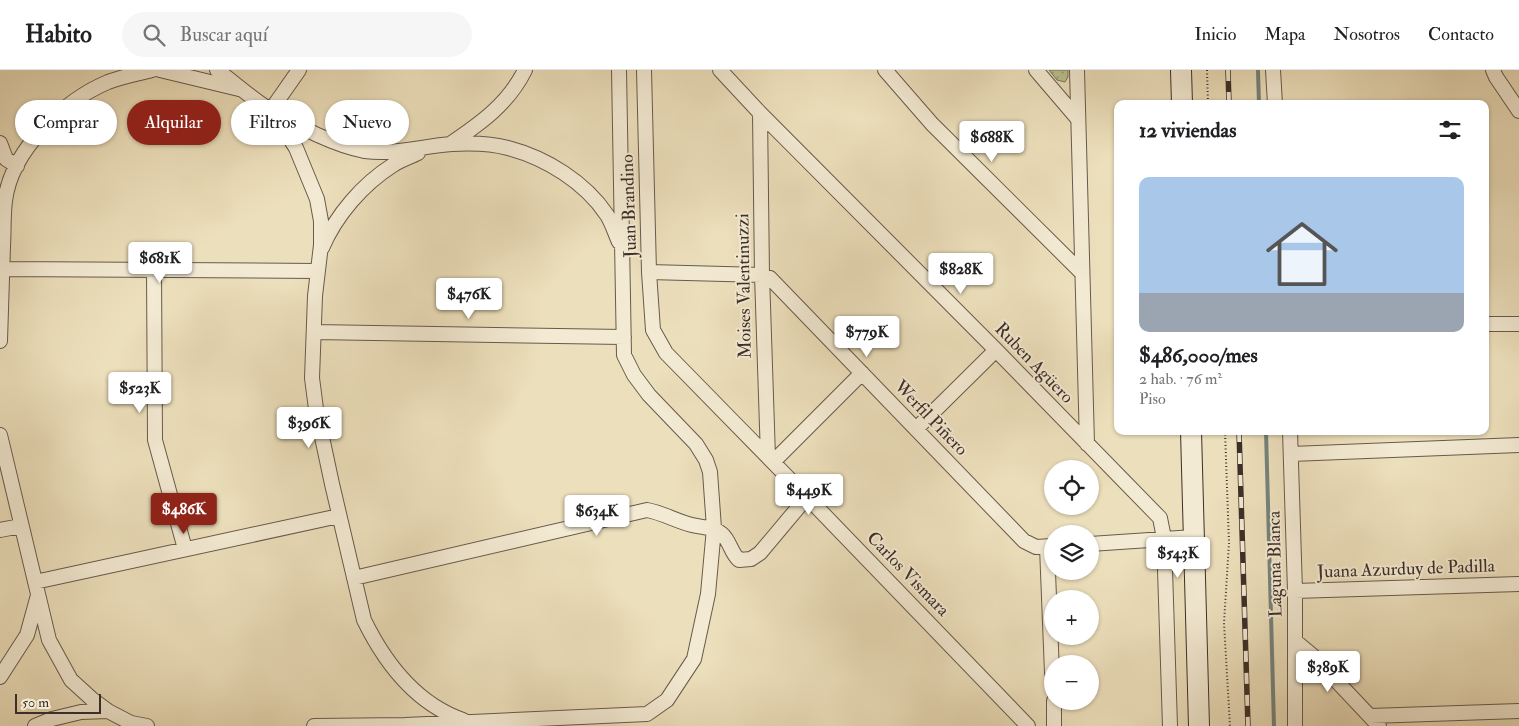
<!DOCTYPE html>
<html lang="es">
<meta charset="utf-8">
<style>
body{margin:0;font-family:"IM FELL Double Pica",serif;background:#f6f6f6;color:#202124;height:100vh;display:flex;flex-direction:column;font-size:19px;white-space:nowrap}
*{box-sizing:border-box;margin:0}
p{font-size:16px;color:#757577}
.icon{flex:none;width:28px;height:28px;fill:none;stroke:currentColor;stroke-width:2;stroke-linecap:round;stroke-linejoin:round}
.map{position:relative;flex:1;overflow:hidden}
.sheet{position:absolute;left:1114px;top:30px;width:375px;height:335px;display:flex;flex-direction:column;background:#fff;border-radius:10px;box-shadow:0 1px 4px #0004}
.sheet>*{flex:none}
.top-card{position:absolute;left:15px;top:30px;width:475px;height:45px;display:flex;gap:10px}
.controls{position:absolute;left:1044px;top:390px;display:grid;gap:10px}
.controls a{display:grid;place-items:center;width:55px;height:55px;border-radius:50%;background:#fff;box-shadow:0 1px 4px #0004;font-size:25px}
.scale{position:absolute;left:15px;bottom:12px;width:86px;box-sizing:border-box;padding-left:5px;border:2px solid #3c2e28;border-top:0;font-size:14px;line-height:18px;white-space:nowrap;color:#3c2e28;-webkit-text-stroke:4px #f3ead3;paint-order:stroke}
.price{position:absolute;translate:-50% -42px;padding:0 11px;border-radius:5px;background:#fff;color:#222;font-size:16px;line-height:32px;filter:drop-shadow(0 1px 2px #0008)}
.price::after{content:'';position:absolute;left:50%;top:30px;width:15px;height:11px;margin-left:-8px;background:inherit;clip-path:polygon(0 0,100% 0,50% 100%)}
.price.selected{background:#8f2418;color:#fff}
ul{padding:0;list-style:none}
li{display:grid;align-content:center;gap:10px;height:265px;padding:0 25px}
li span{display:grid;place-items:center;height:155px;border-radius:10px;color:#555}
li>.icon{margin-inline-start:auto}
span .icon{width:90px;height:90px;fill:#fffc;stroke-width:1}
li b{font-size:21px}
h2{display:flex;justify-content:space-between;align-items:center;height:60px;padding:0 25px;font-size:21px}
.tag{padding:0 18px;border-radius:22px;background:#fff;box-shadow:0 1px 4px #0004;font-size:18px;line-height:45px}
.tag.selected{background:#8f2418;color:#fff}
header{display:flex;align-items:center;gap:30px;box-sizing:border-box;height:70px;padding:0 25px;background:#fff;border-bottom:1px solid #e0e0e0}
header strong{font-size:24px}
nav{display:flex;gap:28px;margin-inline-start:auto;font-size:18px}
.search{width:350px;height:45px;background:#f6f6f6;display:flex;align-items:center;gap:12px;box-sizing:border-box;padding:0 18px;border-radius:28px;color:#757577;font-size:19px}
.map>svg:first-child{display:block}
.grass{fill:url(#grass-dots);stroke:#7a785c}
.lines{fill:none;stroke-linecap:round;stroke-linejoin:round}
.stream{stroke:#74837d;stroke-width:4}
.minor-casing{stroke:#685a4d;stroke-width:16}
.secondary-casing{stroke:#3c2e28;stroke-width:22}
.path{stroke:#3c2e28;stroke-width:2;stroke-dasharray:1 2.5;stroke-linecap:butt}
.minor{stroke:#f3ead3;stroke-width:14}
.secondary{stroke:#f3ead3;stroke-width:20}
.rail-casing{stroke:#3c2e28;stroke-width:5.5}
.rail{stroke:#f3ead3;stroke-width:4;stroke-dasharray:11;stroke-linecap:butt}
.labels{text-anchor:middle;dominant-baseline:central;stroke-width:4;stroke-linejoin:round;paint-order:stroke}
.street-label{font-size:18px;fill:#3c2e28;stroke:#f3ead3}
</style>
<header>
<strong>Habito</strong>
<div class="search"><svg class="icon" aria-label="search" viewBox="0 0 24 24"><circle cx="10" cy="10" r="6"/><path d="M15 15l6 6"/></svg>Buscar aquí</div>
<nav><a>Inicio</a><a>Mapa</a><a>Nosotros</a><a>Contacto</a></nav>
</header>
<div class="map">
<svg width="1519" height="656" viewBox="0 0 1519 656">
<defs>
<pattern id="grass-dots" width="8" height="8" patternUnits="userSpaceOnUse" patternTransform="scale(1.25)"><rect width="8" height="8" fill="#b9c18f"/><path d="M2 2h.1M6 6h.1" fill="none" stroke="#989d75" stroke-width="1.8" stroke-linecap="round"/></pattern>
</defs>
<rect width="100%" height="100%" fill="#ecdfbb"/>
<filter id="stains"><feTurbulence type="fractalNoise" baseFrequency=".004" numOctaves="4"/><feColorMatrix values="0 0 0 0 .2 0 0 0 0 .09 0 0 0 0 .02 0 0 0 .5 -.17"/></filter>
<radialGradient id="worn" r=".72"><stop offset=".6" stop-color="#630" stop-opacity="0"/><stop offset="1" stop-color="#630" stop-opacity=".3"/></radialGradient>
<path class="grass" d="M 1049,0 L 1068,0 L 1068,7 L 1065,12 L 1057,10 Z"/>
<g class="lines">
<path class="stream" d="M 1258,1 L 1259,34
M 1266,361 L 1274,656"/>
<defs>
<path id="minor" d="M 160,0 L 239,19
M 217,0 C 235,13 252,29 272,41 C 297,56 336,76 365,81 C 395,85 423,76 452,74 C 470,73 490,73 508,78 C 546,88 585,112 607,145 C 612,153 615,163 619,172
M 299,0 L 271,40 L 296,78 L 317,129 L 321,151 L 321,175 L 315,226 L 312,308 L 316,339 L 332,414 L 364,550 C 385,593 417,634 463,650
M 644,0 L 649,202 L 653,260 L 666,283 L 807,427 L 1028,656
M 720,0 L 760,43 L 996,280 L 1160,448 L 1164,468 L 1170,656
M 885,0 L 932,54 L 1082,203
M 1036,0 L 1077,48
M 1077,0 L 1087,374
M 1273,0 L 1275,34
M 1493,0 L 1496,7 L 1519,41
M 760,43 L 762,205 L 768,387
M 0,73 L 6,89 L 17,96
M 450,74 C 481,53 508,34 525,0
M 322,178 C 336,145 363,114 393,95 C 401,90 410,87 418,83
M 3,199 L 318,201
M 154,200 L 155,370 L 185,479
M 649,202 L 762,205 L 770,208 L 1024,471 L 1036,477 L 1052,476
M 1485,254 L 1519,254
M 314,262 L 624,267
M 0,271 C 1,240 2,208 3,176 C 4,161 3,146 5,131 C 11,81 63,31 108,12 C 121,7 137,4 152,0
M 916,359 L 996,280
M 1290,361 L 1295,521 L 1295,656
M 0,365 L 49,570 L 71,610 L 93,630 L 108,641
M 1291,384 L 1519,375
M 773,392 L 862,303
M 0,460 L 21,456
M 1090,474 L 1194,467
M 1047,477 L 1052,603
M 354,508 L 647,440 C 663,443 676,451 692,455 C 703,458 712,456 722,464 C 730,471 731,483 739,490 L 751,489 L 760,483 L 807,427
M 35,512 L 339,446
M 1295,521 L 1519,514
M 1295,571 L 1313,586 L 1379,656
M 0,607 L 27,565 L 38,525
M 1054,631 L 1054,656
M 1370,646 L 1519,641
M 35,656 L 52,649 L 81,642 L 108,641 L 131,653 L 147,656
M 314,656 L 405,655 L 647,644 L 667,630 L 694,589 L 708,524 L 714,458 L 710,402 L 706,390 L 696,374 L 649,325 L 634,305 L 624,285 L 619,0"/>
<path id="secondary" d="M 1181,0 L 1182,34
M 1191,361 L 1199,656"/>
</defs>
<use href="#minor" class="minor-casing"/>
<use href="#secondary" class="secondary-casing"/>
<path class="path" d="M 1207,0 L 1208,34
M 1225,361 L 1229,473 L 1224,553 L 1230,656"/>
<use href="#minor" class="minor"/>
<use href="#secondary" class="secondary"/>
<defs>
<path id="rail" d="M 1228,0 L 1229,34
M 1239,361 L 1248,656"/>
</defs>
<use href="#rail" class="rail-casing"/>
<use href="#rail" class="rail"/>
</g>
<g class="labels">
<g class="street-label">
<text transform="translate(629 136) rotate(-92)">Juan Brandino</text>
<text transform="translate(744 216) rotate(-91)">Moises Valentinuzzi</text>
<text transform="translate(1034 293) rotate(46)">Ruben Agüero</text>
<text transform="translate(931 348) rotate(46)">Werfil Piñero</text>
<text transform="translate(1275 494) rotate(-91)">Laguna Blanca</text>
<text transform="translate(1406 499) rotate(-2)">Juana Azurduy de Padilla</text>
<text transform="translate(908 504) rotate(46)">Carlos Vismara</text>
</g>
</g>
<rect width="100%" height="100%" filter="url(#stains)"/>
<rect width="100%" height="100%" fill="url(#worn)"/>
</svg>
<div class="controls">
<a><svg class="icon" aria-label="locate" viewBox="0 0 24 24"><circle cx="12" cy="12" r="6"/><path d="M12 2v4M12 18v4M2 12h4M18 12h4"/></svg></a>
<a><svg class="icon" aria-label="layers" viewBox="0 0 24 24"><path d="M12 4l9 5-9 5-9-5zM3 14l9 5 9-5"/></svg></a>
<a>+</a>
<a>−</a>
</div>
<div class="scale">50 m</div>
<b class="price" style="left:992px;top:93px">$688K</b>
<b class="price" style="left:160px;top:214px">$681K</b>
<b class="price" style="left:961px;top:225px">$828K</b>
<b class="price" style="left:469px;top:250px">$476K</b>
<b class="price" style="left:867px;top:288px">$779K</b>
<b class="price" style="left:140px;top:344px">$523K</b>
<b class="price" style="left:309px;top:379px">$396K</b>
<b class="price" style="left:809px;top:446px">$449K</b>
<b class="price selected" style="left:184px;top:465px">$486K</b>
<b class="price" style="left:597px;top:467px">$634K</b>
<b class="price" style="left:1178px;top:509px">$543K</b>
<b class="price" style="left:1328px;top:623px">$389K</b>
<div class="top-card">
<a class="tag">Comprar</a>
<a class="tag selected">Alquilar</a>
<a class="tag">Filtros</a>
<a class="tag">Nuevo</a>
</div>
<section class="sheet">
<h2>12 viviendas<svg class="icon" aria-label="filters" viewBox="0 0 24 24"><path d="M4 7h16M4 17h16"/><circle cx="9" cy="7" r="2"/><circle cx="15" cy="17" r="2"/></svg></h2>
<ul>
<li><span style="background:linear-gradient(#a9c7e8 75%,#9aa5b1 0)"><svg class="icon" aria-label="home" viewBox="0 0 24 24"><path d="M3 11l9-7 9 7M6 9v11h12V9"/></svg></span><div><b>$486,000/mes</b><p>2 hab. · 76 m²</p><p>Piso</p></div></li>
</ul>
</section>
</div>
